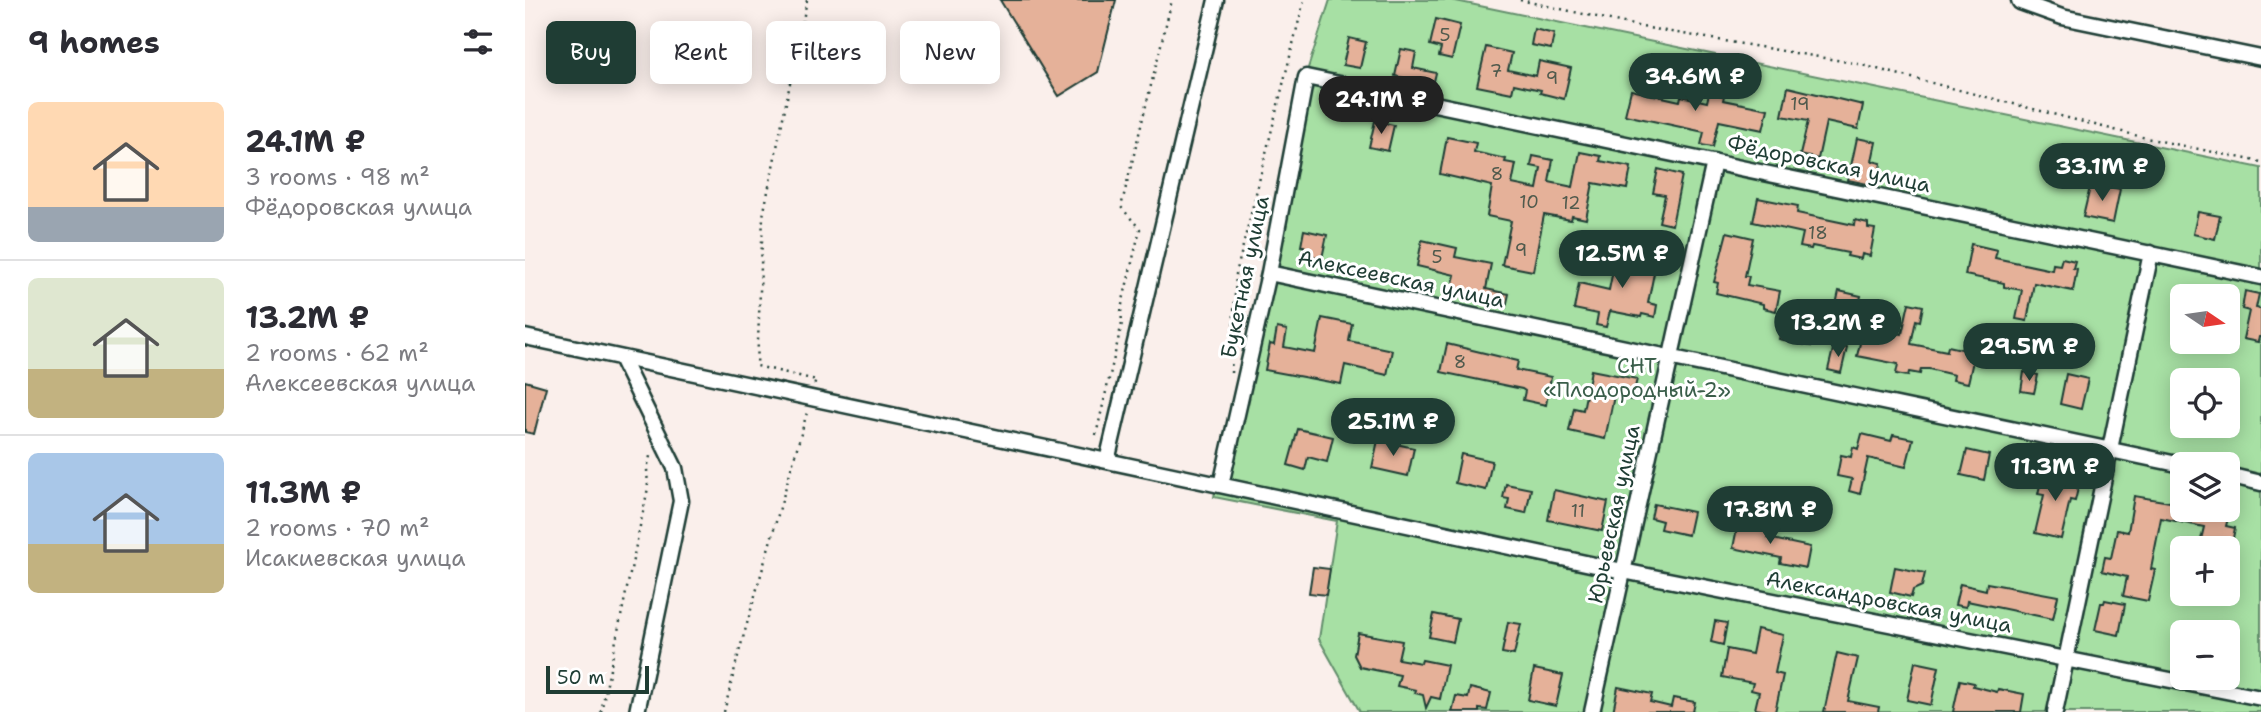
<!DOCTYPE html>
<meta charset="utf-8">
<style>
body{margin:0;font-family:"Shantell Sans",sans-serif;background:#f2f2f3;color:#2b2b33;height:100vh;display:flex;flex-direction:column;font-size:26px;white-space:nowrap}
*{box-sizing:border-box;margin:0}
p{font-size:23px;color:#7c7c81}
.icon{flex:none;width:38px;height:38px;fill:none;stroke:currentColor;stroke-width:2;stroke-linecap:round;stroke-linejoin:round}
.map{position:relative;flex:1;overflow:hidden}
.drawer{display:flex;flex-direction:column;background:#fff;width:525px}
.drawer>*{flex:none}
.guide{position:absolute;left:21px;top:21px;width:665px;height:63px;display:flex;gap:14px}
.needle{width:46px;rotate:103deg}
.buttons{position:absolute;left:1645px;top:284px;display:grid;gap:14px}
.buttons a{display:grid;place-items:center;width:70px;height:70px;border-radius:10px;background:#fff;box-shadow:0 4px 18px #0003;font-size:35px}
.scale{position:absolute;left:21px;bottom:18px;width:103px;box-sizing:border-box;padding-left:7px;border:4px solid #1f3d34;border-top:0;font-size:19px;line-height:24px;white-space:nowrap;color:#1f3d34;-webkit-text-stroke:5px #fff;paint-order:stroke}
.price{position:absolute;translate:-50% -60px;padding:0 16px;border-radius:24px;background:#1f3d34;color:#fff;font-size:23px;line-height:46px;filter:drop-shadow(0 2px 4px #0008)}
.price::after{content:'';position:absolute;left:50%;top:42px;width:21px;height:16px;margin-left:-10px;background:inherit;clip-path:polygon(0 0,100% 0,50% 100%)}
.price.selected{background:#222;color:#fff}
ul{padding:0;list-style:none}
li{display:flex;align-items:center;gap:21px;height:175px;padding:0 28px}
li+li{border-top:2px solid #e1e1e2}
li span{display:grid;place-items:center;flex:none;width:196px;height:140px;border-radius:10px;color:#555}
li>.icon{margin-inline-start:auto}
span .icon{width:84px;height:84px;fill:#fffc;stroke-width:1}
li b{font-size:30px}
h2{display:flex;justify-content:space-between;align-items:center;height:84px;padding:0 28px;font-size:30px}
.tag{padding:0 24px;border-radius:10px;background:#fff;box-shadow:0 4px 18px #0003;font-size:24px;line-height:63px}
.tag.selected{background:#1f3d34;color:#fff}
main{display:flex;flex:1;min-height:0}
.map>svg:first-child{display:block}
.green{fill:#a7e0a4;stroke:#638e6c;stroke-width:2;fill-rule:evenodd}
.building{fill:#e5b199;stroke:#1f3d34;stroke-width:2}
.lines{fill:none;stroke-linecap:round;stroke-linejoin:round}
.minor-casing{stroke:#1f3d34;stroke-width:19}
.path{stroke:#1f3d34;stroke-width:2.5;stroke-dasharray:2 5;stroke-linecap:butt}
.minor{stroke:#fff;stroke-width:14}
.labels{text-anchor:middle;dominant-baseline:central;stroke-width:6;stroke-linejoin:round;paint-order:stroke}
.number-label{font-size:18px;fill:#505a4d}
.street-label{font-size:21px;fill:#1f3d34;stroke:#fff}
.park-label{font-size:21px;fill:#3a5e4a;stroke:#fff}
</style>
<main>
<section class="drawer">
<h2>9 homes<svg class="icon" aria-label="filters" viewBox="0 0 24 24"><path d="M4 7h16M4 17h16"/><circle cx="9" cy="7" r="2"/><circle cx="15" cy="17" r="2"/></svg></h2>
<ul>
<li><span style="background:linear-gradient(#ffd9b3 75%,#9aa5b1 0)"><svg class="icon" aria-label="home" viewBox="0 0 24 24"><path d="M3 11l9-7 9 7M6 9v11h12V9"/></svg></span><div><b>24.1M ₽</b><p>3 rooms · 98 m²</p><p>Фёдоровская улица</p></div></li>
<li><span style="background:linear-gradient(#dfe7d0 65%,#c2b280 0)"><svg class="icon" aria-label="home" viewBox="0 0 24 24"><path d="M3 11l9-7 9 7M6 9v11h12V9"/></svg></span><div><b>13.2M ₽</b><p>2 rooms · 62 m²</p><p>Алексеевская улица</p></div></li>
<li><span style="background:linear-gradient(#a9c7e8 65%,#c2b280 0)"><svg class="icon" aria-label="home" viewBox="0 0 24 24"><path d="M3 11l9-7 9 7M6 9v11h12V9"/></svg></span><div><b>11.3M ₽</b><p>2 rooms · 70 m²</p><p>Исакиевская улица</p></div></li>
</ul>
</section>
<div class="map">
<svg width="1736" height="712" viewBox="0 0 1736 712">
<rect width="100%" height="100%" fill="#faefeb"/>
<filter id="ink" filterUnits="userSpaceOnUse"><feTurbulence type="fractalNoise" baseFrequency=".0143" numOctaves="2"/><feDisplacementMap in="SourceGraphic" scale="14" xChannelSelector="R" yChannelSelector="G"/><feConvolveMatrix kernelMatrix="1 2 1 2 8 2 1 2 1" color-interpolation-filters="sRGB"/></filter>
<g filter="url(#ink)">
<path class="green" d="M 805,0 L 926,0 L 1736,168 L 1736,712 L 835,712 L 794,639 L 812,521 L 689,497 L 775,93 ZM 1657,296 L 1703,296 L 1703,341 L 1657,341 ZM 1657,380 L 1703,380 L 1703,425 L 1657,425 ZM 1657,464 L 1703,464 L 1703,509 L 1657,509 ZM 1657,548 L 1703,548 L 1703,593 L 1657,593 ZM 1657,632 L 1703,632 L 1703,677 L 1657,677 Z"/>
<path class="building" d="M 475,0 L 591,0 L 573,72 L 534,96 Z
M 911,19 L 935,25 L 927,59 L 914,56 L 916,48 L 905,45 Z
M 1009,29 L 1029,34 L 1026,49 L 1006,45 Z
M 824,38 L 841,42 L 835,68 L 818,65 Z
M 961,47 L 987,53 L 983,70 L 1011,76 L 1014,61 L 1046,68 L 1039,99 L 1015,93 L 1016,90 L 989,84 L 987,93 L 952,86 Z
M 876,49 L 891,52 L 888,68 L 911,73 L 907,89 L 892,86 L 893,81 L 870,76 Z
M 1263,87 L 1338,105 L 1333,129 L 1301,122 L 1293,159 L 1275,155 L 1283,121 L 1257,116 Z
M 1106,90 L 1155,101 L 1156,96 L 1182,102 L 1184,93 L 1199,96 L 1198,100 L 1243,109 L 1238,130 L 1194,121 L 1188,147 L 1176,145 L 1179,132 L 1100,115 Z
M 850,121 L 869,125 L 863,151 L 844,147 Z
M 922,137 L 951,143 L 949,152 L 981,159 L 980,162 L 991,164 L 987,184 L 1012,189 L 1016,168 L 1006,166 L 1008,156 L 1028,160 L 1024,182 L 1048,187 L 1055,152 L 1076,156 L 1075,161 L 1106,167 L 1102,189 L 1068,183 L 1061,219 L 1047,216 L 1046,220 L 1019,215 L 1008,271 L 977,265 L 986,221 L 962,216 L 967,186 L 915,174 Z
M 1332,138 L 1351,142 L 1347,161 L 1356,163 L 1352,186 L 1323,180 Z
M 1133,169 L 1157,175 L 1147,225 L 1134,222 L 1140,195 L 1128,193 Z
M 1566,183 L 1595,189 L 1588,223 L 1558,217 Z
M 1233,198 L 1273,206 L 1272,213 L 1329,225 L 1330,220 L 1343,223 L 1343,228 L 1350,229 L 1345,256 L 1337,254 L 1336,259 L 1322,256 L 1323,253 L 1287,246 L 1286,249 L 1275,247 L 1278,233 L 1228,222 Z
M 1673,212 L 1695,216 L 1690,239 L 1668,234 Z
M 779,230 L 802,235 L 797,258 L 777,254 L 779,246 L 776,246 Z
M 1202,232 L 1228,238 L 1220,276 L 1224,276 L 1222,285 L 1255,291 L 1251,311 L 1238,308 L 1238,304 L 1191,293 L 1193,283 L 1189,282 Z
M 897,240 L 932,248 L 930,257 L 966,264 L 961,289 L 984,294 L 981,307 L 925,295 L 930,275 L 892,266 Z
M 1446,244 L 1472,250 L 1470,258 L 1527,270 L 1528,264 L 1535,265 L 1537,258 L 1550,261 L 1548,268 L 1552,269 L 1548,291 L 1509,283 L 1502,321 L 1491,319 L 1497,290 L 1479,287 L 1479,283 L 1440,275 Z
M 1092,250 L 1132,258 L 1123,303 L 1132,305 L 1130,317 L 1117,314 L 1116,317 L 1085,311 L 1081,327 L 1071,325 L 1073,314 L 1049,309 L 1054,283 L 1084,290 Z
M 1314,291 L 1336,296 L 1331,318 L 1309,314 Z
M 1720,291 L 1734,294 L 1731,308 L 1736,309 L 1736,337 L 1734,337 L 1733,342 L 1718,339 L 1724,311 L 1717,309 Z
M 1384,303 L 1398,306 L 1395,321 L 1391,320 L 1386,344 L 1422,351 L 1423,346 L 1450,352 L 1443,383 L 1428,380 L 1429,375 L 1404,369 L 1396,369 L 1395,374 L 1384,372 L 1383,376 L 1371,374 L 1373,364 L 1332,356 L 1339,326 L 1377,334 Z
M 1260,311 L 1292,318 L 1286,346 L 1254,339 Z
M 797,318 L 827,324 L 824,341 L 867,350 L 862,375 L 820,365 L 816,384 L 740,370 L 745,344 L 749,345 L 752,328 L 762,330 L 759,347 L 790,353 Z
M 922,344 L 993,361 L 991,370 L 1026,377 L 1021,405 L 998,400 L 1000,391 L 997,389 L 916,372 Z
M 1309,345 L 1322,347 L 1316,373 L 1303,370 Z
M 1066,370 L 1112,379 L 1107,400 L 1089,396 L 1080,439 L 1044,431 L 1049,408 L 1058,410 Z
M 1499,372 L 1513,375 L 1509,393 L 1496,391 Z
M 1541,374 L 1563,379 L 1556,409 L 1535,404 Z
M 0,381 L 21,387 L 9,434 L 0,432 Z
M 773,429 L 808,437 L 802,462 L 783,457 L 780,470 L 763,465 Z
M 1337,434 L 1366,441 L 1368,435 L 1388,439 L 1381,467 L 1343,458 L 1335,494 L 1324,491 L 1327,479 L 1312,476 L 1316,455 L 1326,457 L 1328,447 L 1333,449 Z
M 853,440 L 889,448 L 883,476 L 847,468 Z
M 1442,450 L 1464,455 L 1459,480 L 1436,475 Z
M 936,454 L 967,461 L 961,490 L 930,483 Z
M 1518,472 L 1555,480 L 1550,501 L 1545,500 L 1536,539 L 1510,533 L 1519,495 L 1513,494 Z
M 981,484 L 1006,489 L 1001,513 L 982,509 L 984,499 L 978,498 Z
M 1029,490 L 1083,502 L 1077,531 L 1023,520 Z
M 1609,496 L 1657,504 L 1657,509 L 1680,509 L 1704,514 L 1701,526 L 1710,528 L 1706,548 L 1674,548 L 1679,527 L 1636,518 L 1626,569 L 1630,570 L 1623,601 L 1598,596 L 1602,577 L 1577,571 L 1580,557 L 1586,558 L 1592,530 L 1603,532 Z
M 1129,504 L 1168,512 L 1163,535 L 1135,529 L 1137,521 L 1126,518 Z
M 1213,523 L 1245,530 L 1243,538 L 1285,547 L 1281,568 L 1255,563 L 1256,558 L 1208,548 Z
M 788,567 L 805,569 L 801,595 L 784,593 Z
M 1370,567 L 1400,573 L 1397,586 L 1388,590 L 1386,597 L 1365,592 Z
M 1462,583 L 1533,596 L 1528,619 L 1442,601 L 1441,607 L 1430,605 L 1435,584 L 1461,590 Z
M 1580,600 L 1600,604 L 1594,635 L 1570,630 L 1576,603 L 1579,603 Z
M 909,614 L 933,619 L 928,642 L 904,637 Z
M 1190,621 L 1202,623 L 1198,645 L 1186,642 Z
M 983,622 L 996,624 L 989,655 L 977,653 Z
M 1232,629 L 1258,635 L 1250,673 L 1258,675 L 1250,712 L 1230,709 L 1234,692 L 1226,690 L 1228,683 L 1197,677 L 1202,649 L 1227,654 Z
M 833,633 L 877,641 L 873,659 L 896,663 L 897,660 L 922,665 L 915,699 L 906,697 L 901,708 L 898,695 L 890,693 L 891,690 L 872,686 L 875,675 L 835,667 L 829,655 Z
M 1312,653 L 1333,658 L 1323,701 L 1354,707 L 1353,712 L 1299,712 Z
M 1390,662 L 1414,667 L 1406,705 L 1382,700 Z
M 1009,669 L 1038,675 L 1031,706 L 1003,700 Z
M 1435,680 L 1449,683 L 1448,686 L 1472,692 L 1473,689 L 1499,694 L 1496,712 L 1428,712 Z
M 1093,687 L 1127,694 L 1125,702 L 1146,707 L 1148,698 L 1170,702 L 1168,712 L 1088,712 Z
M 945,688 L 966,693 L 962,710 L 954,709 L 954,712 L 927,712 L 931,696 L 943,698 Z"/>
<g class="lines">
<defs>
<path id="minor" d="M 1494,0 L 1495,2 L 1537,17 L 1736,58
M 744,273 L 1657,465
M 0,337 L 1098,571 L 1736,698
M 96,358 L 150,468 L 156,501 L 112,712
M 582,461 L 691,0
M 1703,475 L 1736,483
M 696,485 L 744,273 L 781,77 L 1736,277
M 1067,712 L 1189,162
M 1530,712 L 1626,253"/>
</defs>
<use href="#minor" class="minor-casing"/>
<path class="path" d="M 282,0 L 238,216 L 232,366 L 291,380 L 289,386
M 995,0 L 1117,27 L 1329,63 L 1621,138 L 1736,162
M 706,373 L 711,274 L 779,0
M 571,435 L 597,323 L 596,309 L 615,229 L 596,207 L 647,0
M 76,712 L 123,488 L 122,469 L 126,452
M 199,712 L 214,652 L 283,409"/>
<use href="#minor" class="minor"/>
</g>
</g>
<g class="labels">
<g class="number-label">
<text x="920" y="35">5</text>
<text x="971" y="71">7</text>
<text x="1027" y="78">9</text>
<text x="1275" y="104">19</text>
<text x="972" y="174">8</text>
<text x="1004" y="202">10</text>
<text x="1046" y="203">12</text>
<text x="1293" y="233">18</text>
<text x="996" y="250">9</text>
<text x="912" y="257">5</text>
<text x="935" y="362">8</text>
<text x="1053" y="511">11</text>
</g>
<g class="street-label">
<text transform="translate(1304 164) rotate(12)">Фёдоровская улица</text>
<text transform="translate(720 277) rotate(-78)">Букетная улица</text>
<text transform="translate(876 279) rotate(12)">Алексеевская улица</text>
<text transform="translate(1089 514) rotate(-78)">Юрьевская улица</text>
<text transform="translate(1364 602) rotate(11)">Александровская улица</text>
</g>
<g class="park-label">
<text x="1112" y="366">СНТ<tspan x="1112" dy="24">«Плодородный-2»</tspan></text>
</g>
</g>
</svg>
<div class="buttons">
<a><svg class="needle" viewBox="-14 -14 28 28"><path d="M0-13l5 13h-10z" fill="#e53935"/><path d="M0 13l5-13h-10z" fill="#7c7c81"/></svg></a>
<a><svg class="icon" aria-label="locate" viewBox="0 0 24 24"><circle cx="12" cy="12" r="6"/><path d="M12 2v4M12 18v4M2 12h4M18 12h4"/></svg></a>
<a><svg class="icon" aria-label="layers" viewBox="0 0 24 24"><path d="M12 4l9 5-9 5-9-5zM3 14l9 5 9-5"/></svg></a>
<a>+</a>
<a>−</a>
</div>
<div class="scale">50 m</div>
<b class="price" style="left:1170px;top:113px">34.6M ₽</b>
<b class="price selected" style="left:856px;top:136px">24.1M ₽</b>
<b class="price" style="left:1577px;top:203px">33.1M ₽</b>
<b class="price" style="left:1097px;top:290px">12.5M ₽</b>
<b class="price" style="left:1313px;top:359px">13.2M ₽</b>
<b class="price" style="left:1504px;top:383px">29.5M ₽</b>
<b class="price" style="left:868px;top:458px">25.1M ₽</b>
<b class="price" style="left:1530px;top:503px">11.3M ₽</b>
<b class="price" style="left:1245px;top:546px">17.8M ₽</b>
<div class="guide">
<a class="tag selected">Buy</a>
<a class="tag">Rent</a>
<a class="tag">Filters</a>
<a class="tag">New</a>
</div>
</div>
</main>
